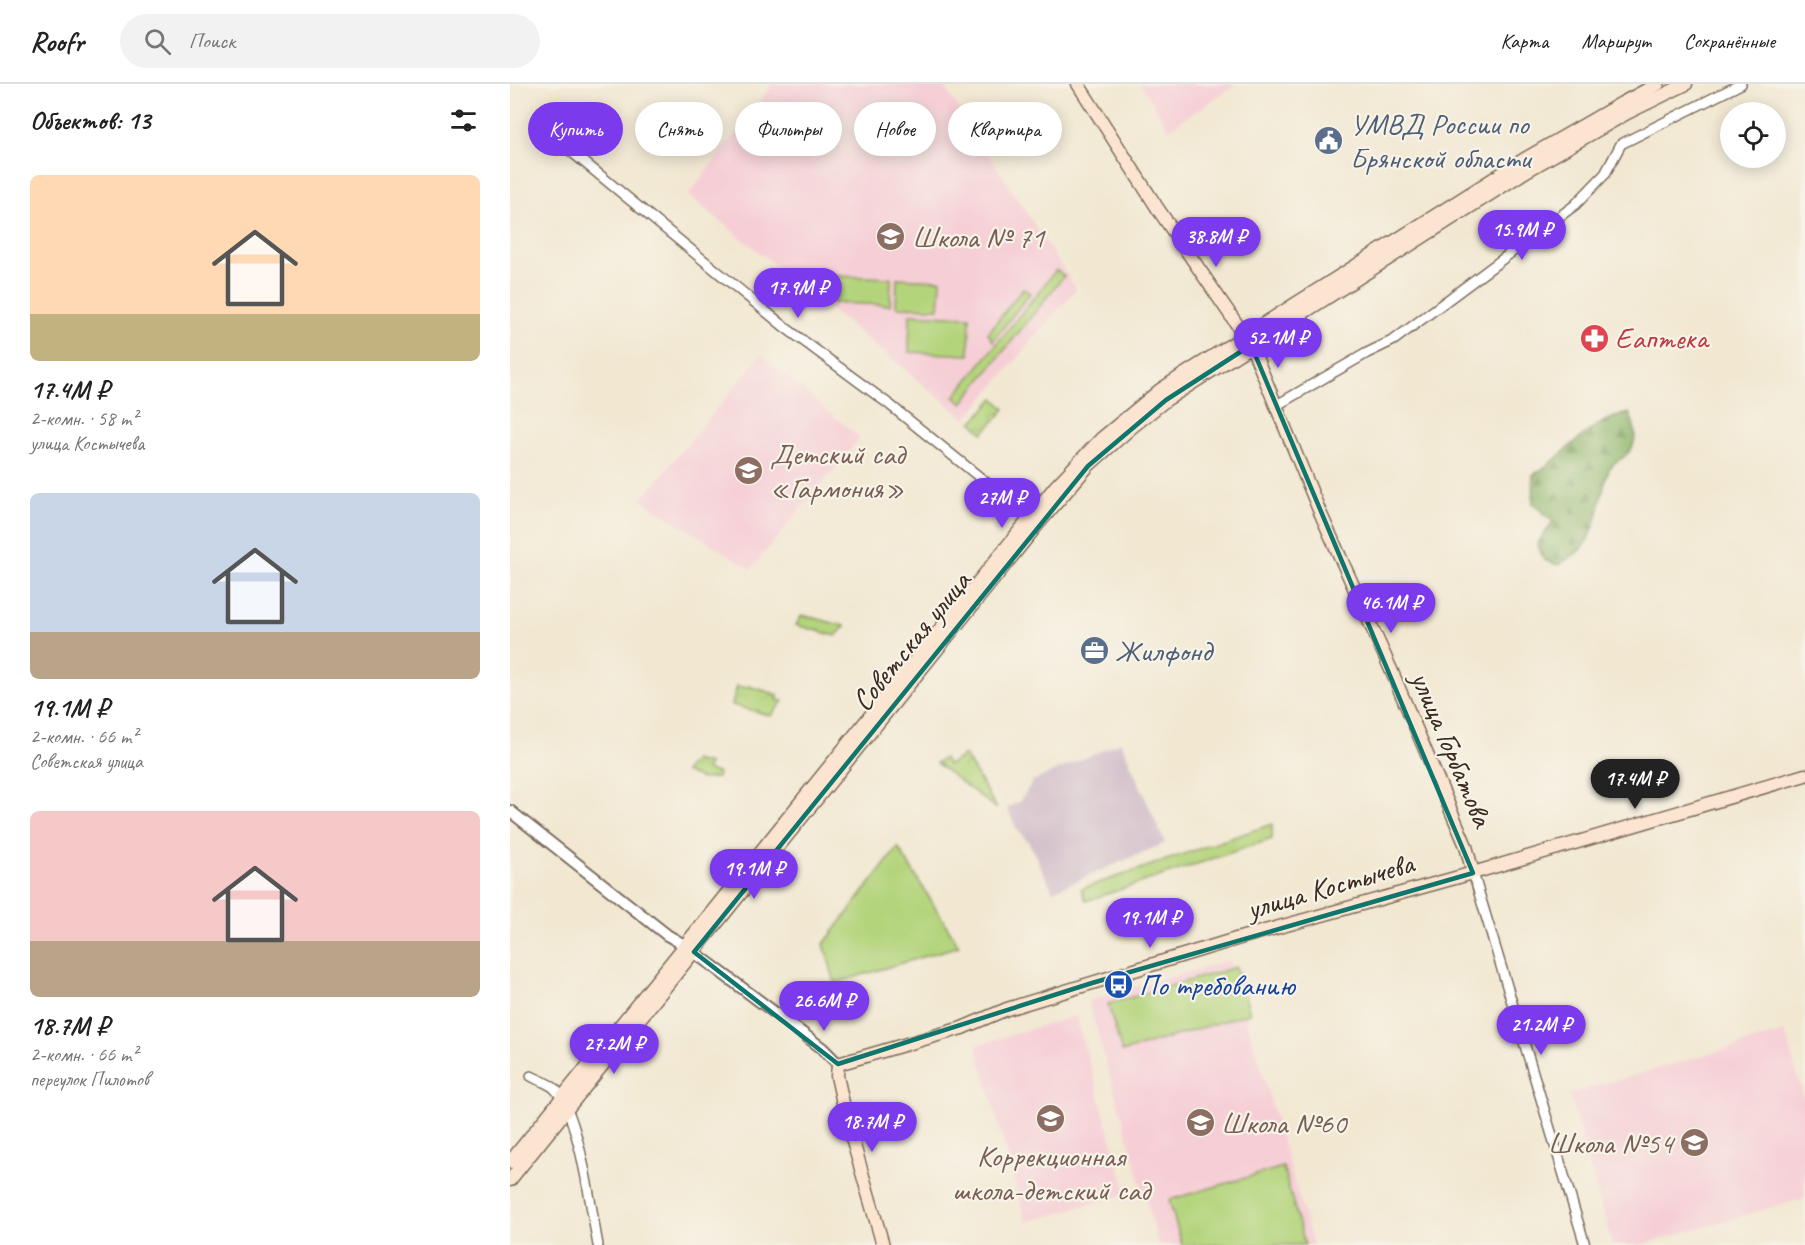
<!DOCTYPE html>
<html lang="ru">
<meta charset="utf-8">
<style>
body{margin:0;font-family:Caveat,sans-serif;background:#f2f2f2;color:#222;height:100vh;display:flex;flex-direction:column;font-size:22px;white-space:nowrap}
*{box-sizing:border-box;margin:0}
p{font-size:20px;color:#767676}
.icon{flex:none;width:33px;height:33px;fill:none;stroke:currentColor;stroke-width:2;stroke-linecap:round;stroke-linejoin:round}
.map{position:relative;flex:1;overflow:hidden}
.sheet{display:flex;flex-direction:column;background:#fff;width:510px}
.sheet>*{flex:none}
.guide{position:absolute;left:18px;top:18px;width:570px;height:54px;display:flex;gap:12px}
.fabs{position:absolute;left:1210px;top:18px;display:grid;gap:12px}
.fabs a{display:grid;place-items:center;width:66px;height:66px;border-radius:50%;background:#fff;box-shadow:0 3px 15px #0003;font-size:30px}
.price{position:absolute;translate:-50% -51px;padding:0 14px;border-radius:21px;background:#7c3aed;color:#fff;font-size:20px;line-height:39px;filter:drop-shadow(0 2px 3px #0008)}
.price::after{content:'';position:absolute;left:50%;top:36px;width:18px;height:14px;margin-left:-9px;background:inherit;clip-path:polygon(0 0,100% 0,50% 100%)}
.price.current{background:#222;color:#fff}
ul{padding:0;list-style:none}
li{display:grid;align-content:center;gap:12px;height:318px;padding:0 30px}
li span{display:grid;place-items:center;height:186px;border-radius:9px;color:#555}
li>.icon{margin-inline-start:auto}
span .icon{width:108px;height:108px;fill:#fffc;stroke-width:1}
li b{font-size:26px}
h2{display:flex;justify-content:space-between;align-items:center;height:72px;padding:0 30px;font-size:26px}
.chip{padding:0 21px;border-radius:27px;background:#fff;box-shadow:0 3px 15px #0003;font-size:21px;line-height:54px}
.chip.current{background:#7c3aed;color:#fff}
header{display:flex;align-items:center;gap:36px;box-sizing:border-box;height:84px;padding:0 30px;background:#fff;border-bottom:2px solid #e0e0e0}
header strong{font-size:28px}
nav{display:flex;gap:33px;margin-inline-start:auto;font-size:21px}
.search{width:420px;height:54px;background:#f2f2f2;display:flex;align-items:center;gap:15px;box-sizing:border-box;padding:0 21px;border-radius:33px;color:#767676;font-size:22px}
main{display:flex;flex:1;min-height:0}
.map>svg:first-child{display:block}
.built{fill:#f6cfd6}
.industrial{fill:#d1bdc9}
.forest{fill:url(#forest-firs);stroke:#657044;stroke-width:1.5}
.park{fill:url(#park-crowns);stroke:#787f4c;stroke-width:1.5}
.pitch{fill:#b4d47b;stroke:#787f4c;stroke-width:1.5}
.lines{fill:none;stroke-linecap:round;stroke-linejoin:round}
.minor-casing{stroke:#7b6c5d;stroke-width:12}
.tertiary-casing{stroke:#7b6c5d;stroke-width:14}
.secondary-casing{stroke:#7b6c5d;stroke-width:15}
.minor{stroke:#fff;stroke-width:9}
.tertiary{stroke:#fff;stroke-width:10}
.secondary{stroke:#fce5d0;stroke-width:12}
.marked{fill:none;stroke:#0f766e;stroke-width:4.5;stroke-linejoin:round}
.labels{text-anchor:middle;dominant-baseline:central;stroke-width:4.5;stroke-linejoin:round;paint-order:stroke}
.service-label{font-size:30px;fill:#4e5e75;stroke:#f7f3e8;text-anchor:start}
.education-label{font-size:30px;fill:#785e54;stroke:#f7f3e8;text-anchor:start}
.health-label{font-size:30px;fill:#be3a42;stroke:#f7f3e8;text-anchor:start}
.street-label{font-size:30px;fill:#3b2a1e;stroke:#f7f3e8}
.transit-label{font-size:30px;fill:#164399;stroke:#f7f3e8;text-anchor:start}
</style>
<header>
<strong>Roofr</strong>
<div class="search"><svg class="icon" aria-label="search" viewBox="0 0 24 24"><circle cx="10" cy="10" r="6"/><path d="M15 15l6 6"/></svg>Поиск</div>
<nav><a>Карта</a><a>Маршрут</a><a>Сохранённые</a></nav>
</header>
<main>
<section class="sheet">
<h2>Объектов: 13<svg class="icon" aria-label="filters" viewBox="0 0 24 24"><path d="M4 7h16M4 17h16"/><circle cx="9" cy="7" r="2"/><circle cx="15" cy="17" r="2"/></svg></h2>
<ul>
<li><span style="background:linear-gradient(#ffd9b3 75%,#c2b280 0)"><svg class="icon" aria-label="home" viewBox="0 0 24 24"><path d="M3 11l9-7 9 7M6 9v11h12V9"/></svg></span><div><b>17.4M ₽</b><p>2-комн. · 58 m²</p><p>улица Костычева</p></div></li>
<li><span style="background:linear-gradient(#c9d6e8 75%,#b9a48a 0)"><svg class="icon" aria-label="home" viewBox="0 0 24 24"><path d="M3 11l9-7 9 7M6 9v11h12V9"/></svg></span><div><b>19.1M ₽</b><p>2-комн. · 66 m²</p><p>Советская улица</p></div></li>
<li><span style="background:linear-gradient(#f6c9c9 70%,#b9a48a 0)"><svg class="icon" aria-label="home" viewBox="0 0 24 24"><path d="M3 11l9-7 9 7M6 9v11h12V9"/></svg></span><div><b>18.7M ₽</b><p>2-комн. · 66 m²</p><p>переулок Пилотов</p></div></li>
</ul>
</section>
<div class="map">
<svg width="1295" height="1161" viewBox="0 0 1295 1161">
<defs>
<pattern id="forest-firs" width="22" height="20" patternUnits="userSpaceOnUse" patternTransform="scale(1.5)"><rect width="22" height="20" fill="#8fb66b"/><path d="M5 1l3.5 6h-7zM16 11l3.5 6h-7z" fill="#769457"/></pattern>
<pattern id="park-crowns" width="20" height="18" patternUnits="userSpaceOnUse" patternTransform="scale(1.5)"><rect width="20" height="18" fill="#b4d47b"/><path d="M2 6a3 3 0 1 1 6 0M12 15a3 3 0 1 1 6 0" fill="none" stroke="#9cb66a"/></pattern>
</defs>
<rect width="100%" height="100%" fill="#f7f3e8"/>
<filter id="ink" filterUnits="userSpaceOnUse"><feTurbulence type="fractalNoise" baseFrequency=".0167" numOctaves="2"/><feDisplacementMap in="SourceGraphic" scale="12" xChannelSelector="R" yChannelSelector="G"/><feConvolveMatrix kernelMatrix="1 2 1 2 8 2 1 2 1" color-interpolation-filters="sRGB"/></filter>
<filter id="wash" filterUnits="userSpaceOnUse"><feTurbulence type="fractalNoise" baseFrequency=".008" numOctaves="4" result="noise"/><feDisplacementMap in="SourceGraphic" scale="24" xChannelSelector="R" yChannelSelector="G"/><feGaussianBlur stdDeviation="1.35" result="paint"/><feColorMatrix in="noise" values="0 0 0 0 0 0 0 0 0 0 0 0 0 0 0 0 0 1.4 0 .05"/><feComposite in="paint" operator="in"/></filter>
<g filter="url(#wash)">
<rect width="100%" height="100%" fill="#f2e8d2"/>
<path class="built" d="M 263,0 L 433,0 L 566,205 L 456,335 L 178,111 Z
M 630,0 L 727,0 L 659,45 Z
M 251,271 L 350,354 L 241,485 L 131,416 Z
M 719,876 L 803,1161 L 649,1161 L 578,917 Z
M 566,932 L 617,1110 L 516,1138 L 466,961 Z
M 1275,948 L 1295,1019 L 1295,1114 L 1131,1161 L 1102,1161 L 1059,1010 Z"/>
<path class="industrial" d="M 611,658 L 655,759 L 543,807 L 518,757 L 507,746 L 497,724 L 510,717 L 523,697 Z"/>
<path class="forest" d="M 1119,329 C 1126,343 1129,360 1115,372 C 1109,377 1102,378 1099,386 C 1089,412 1090,444 1071,465 C 1065,471 1056,476 1048,481 L 1034,476 L 1027,460 L 1043,438 L 1023,419 L 1023,391 C 1058,371 1076,337 1119,329 Z"/>
<path class="park" d="M 484,314 L 495,325 L 473,349 L 462,339 Z
M 292,531 L 335,542 L 326,552 L 286,541 Z
M 227,602 L 237,604 L 238,602 L 269,611 L 267,616 L 273,617 L 261,632 L 222,621 Z
M 455,671 L 487,725 L 426,679 L 434,674 L 438,681 Z
M 184,676 L 199,680 L 196,686 L 208,689 L 207,694 L 191,695 L 174,688 Z"/>
<path class="pitch" d="M 546,186 L 554,192 L 452,319 L 444,313 Z
M 325,192 L 381,194 L 380,221 L 324,219 Z
M 387,194 L 431,196 L 429,224 L 386,223 Z
M 513,204 L 520,209 L 483,257 L 478,249 Z
M 400,230 L 460,233 L 459,271 L 399,268 Z
M 762,740 L 762,755 L 576,817 L 571,805 Z
M 388,763 L 449,862 L 325,899 L 314,860 Z
M 726,883 L 740,929 L 612,968 L 598,920 Z
M 773,1083 L 795,1161 L 672,1161 L 659,1116 Z"/>
</g>
<g filter="url(#ink)">
<g class="lines">
<defs>
<path id="minor" d="M 35,46 L 276,244 L 380,321 L 524,437
M 767,321 L 857,269 L 884,256 L 1065,121 L 1095,90 L 1111,60 L 1231,0
M 963,789 L 1075,1161
M 21,992 C 28,996 39,999 45,1005 C 69,1029 81,1125 88,1161"/>
<path id="tertiary" d="M 0,727 L 157,851 L 176,862 L 312,964 L 328,980"/>
<path id="secondary" d="M 568,0 L 648,125 L 741,261 L 809,426 L 882,588 L 956,762 L 963,789
M 0,1078 L 545,403 L 592,354 L 650,306 L 673,291 L 1013,76 L 1112,19 L 1148,0
M 0,1096 L 528,440 L 578,382 L 622,343 L 656,316 L 1018,86 L 1117,29 L 1176,0
M 373,1161 L 337,1037 L 327,992 L 328,980 L 452,944 L 497,925 L 726,855 L 963,789 L 1295,691"/>
</defs>
<use href="#minor" class="minor-casing"/>
<use href="#tertiary" class="tertiary-casing"/>
<use href="#secondary" class="secondary-casing"/>
<use href="#minor" class="minor"/>
<use href="#tertiary" class="tertiary"/>
<use href="#secondary" class="secondary"/>
</g>
</g>
<path class="marked" d="M 741,261 L 963,789 L 582,899 L 328,980 L 184,868 L 578,382 L 656,316 Z"/>
<defs>
<symbol id="civic-disc" viewBox="-11 -11 22 22"><circle r="9.5" fill="#5c6f8a" stroke="#f7f3e8"/><path d="M-.6-6.5H3V-4.5H.6V-3L4-1V1h2V6H-6V1h2V-1L-.6-3ZM-1.2 2.5V6h2.4V2.5Z" fill="#fff"/></symbol>
<symbol id="school-disc" viewBox="-11 -11 22 22"><circle r="9.5" fill="#8d6e63" stroke="#f7f3e8"/><path d="M0-5L7-2L0 1L-7-2ZM-4 1L0 2.5L4 1V4Q0 6-4 4Z" fill="#fff"/></symbol>
<symbol id="pharmacy-disc" viewBox="-11 -11 22 22"><circle r="9.5" fill="#e0444e" stroke="#f7f3e8"/><path d="M-2-6h4v4h4v4h-4v4h-4v-4h-4v-4h4Z" fill="#fff"/></symbol>
<symbol id="office-disc" viewBox="-11 -11 22 22"><circle r="9.5" fill="#5c6f8a" stroke="#f7f3e8"/><path d="M-6-3h4V-5.5h4V-3h4V5H-6ZM-1-4.5V-3h2v-1.5ZM-6 0V1H6V0Z" fill="#fff"/></symbol>
<symbol id="bus-disc" viewBox="-11 -11 22 22"><circle r="9.5" fill="#1a4fb4" stroke="#f7f3e8"/><path d="M-5-6H5V4H4V6H2V4H-2V6H-4V4H-5ZM-3.5-4V0h7V-4ZM-3.5 1.2v1.5H-2V1.2ZM2 1.2v1.5H3.5V1.2Z" fill="#fff"/></symbol>
</defs>
<g fill-rule="evenodd">
<use href="#civic-disc" x="802" y="40" width="33" height="33"/>
<use href="#school-disc" x="364" y="136" width="33" height="33"/>
<use href="#pharmacy-disc" x="1068" y="238" width="33" height="33"/>
<use href="#school-disc" x="222" y="370" width="33" height="33"/>
<use href="#office-disc" x="568" y="550" width="33" height="33"/>
<use href="#bus-disc" x="592" y="884" width="33" height="33"/>
<use href="#school-disc" x="524" y="1018" width="33" height="33"/>
<use href="#school-disc" x="674" y="1022" width="33" height="33"/>
<use href="#school-disc" x="1168" y="1042" width="33" height="33"/>
</g>
<g class="labels">
<g class="service-label">
<text x="840" y="40">УМВД России по<tspan x="840" dy="34">Брянской области</tspan></text>
<text x="605" y="567">Жилфонд</text>
</g>
<g class="education-label">
<text x="402" y="153">Школа № 71</text>
<text x="260" y="370">Детский сад<tspan x="260" dy="34">«Гармония»</tspan></text>
<text x="711" y="1039">Школа №60</text>
<text x="1163" y="1059" text-anchor="end">Школа №54</text>
<text x="541" y="1072" text-anchor="middle">Коррекционная<tspan x="541" dy="34">школа-детский сад</tspan></text>
</g>
<g class="health-label">
<text x="1105" y="254">Еаптека</text>
</g>
<g class="street-label">
<text transform="translate(401 557) rotate(-51)">Советская улица</text>
<text transform="translate(942 665) rotate(67)">улица Горбатова</text>
<text transform="translate(820 802) rotate(-16)">улица Костычева</text>
</g>
<g class="transit-label">
<text x="629" y="901">По требованию</text>
</g>
</g>
</svg>
<div class="fabs">
<a><svg class="icon" aria-label="locate" viewBox="0 0 24 24"><circle cx="12" cy="12" r="6"/><path d="M12 2v4M12 18v4M2 12h4M18 12h4"/></svg></a>
</div>
<b class="price" style="left:1012px;top:177px">15.9M ₽</b>
<b class="price" style="left:706px;top:184px">38.8M ₽</b>
<b class="price" style="left:288px;top:235px">17.9M ₽</b>
<b class="price" style="left:768px;top:285px">52.1M ₽</b>
<b class="price" style="left:492px;top:445px">27M ₽</b>
<b class="price" style="left:881px;top:550px">46.1M ₽</b>
<b class="price current" style="left:1125px;top:726px">17.4M ₽</b>
<b class="price" style="left:244px;top:816px">19.1M ₽</b>
<b class="price" style="left:640px;top:865px">19.1M ₽</b>
<b class="price" style="left:314px;top:948px">26.6M ₽</b>
<b class="price" style="left:1031px;top:972px">21.2M ₽</b>
<b class="price" style="left:104px;top:991px">27.2M ₽</b>
<b class="price" style="left:362px;top:1069px">18.7M ₽</b>
<div class="guide">
<a class="chip current">Купить</a>
<a class="chip">Снять</a>
<a class="chip">Фильтры</a>
<a class="chip">Новое</a>
<a class="chip">Квартира</a>
</div>
</div>
</main>
